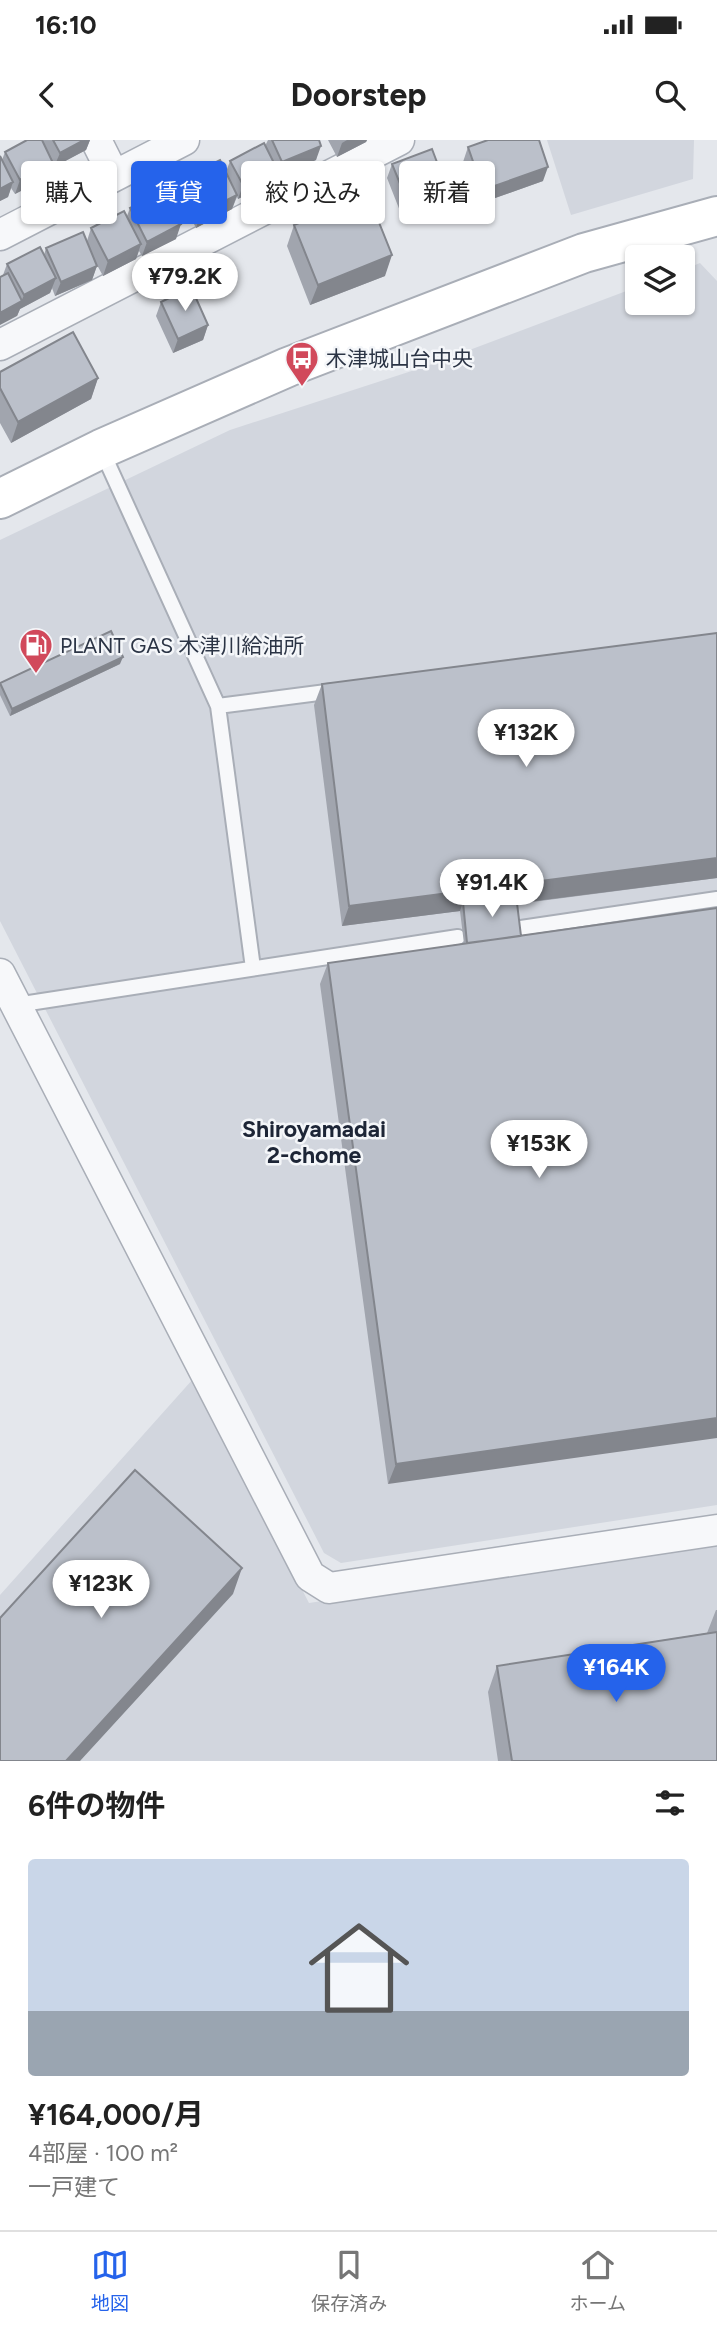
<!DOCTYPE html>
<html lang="ja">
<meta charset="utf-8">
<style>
body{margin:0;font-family:Figtree,"Noto Sans JP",sans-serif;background:#f2f2f2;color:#222;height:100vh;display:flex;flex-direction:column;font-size:26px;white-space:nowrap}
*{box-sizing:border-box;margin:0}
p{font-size:23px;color:#767676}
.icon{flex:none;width:38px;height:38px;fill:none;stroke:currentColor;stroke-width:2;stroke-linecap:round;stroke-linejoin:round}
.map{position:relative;height:1621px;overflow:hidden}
.side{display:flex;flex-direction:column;background:#fff;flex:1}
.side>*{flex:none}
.guide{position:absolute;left:21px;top:21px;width:676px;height:63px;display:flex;gap:14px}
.tools{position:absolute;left:625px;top:105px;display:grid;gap:14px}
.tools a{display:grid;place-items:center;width:70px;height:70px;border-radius:7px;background:#fff;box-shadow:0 2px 5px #0004;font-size:35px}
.price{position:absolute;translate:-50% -60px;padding:0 16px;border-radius:24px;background:#fff;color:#222;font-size:23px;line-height:46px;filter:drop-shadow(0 2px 4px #0008)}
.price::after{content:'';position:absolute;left:50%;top:42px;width:21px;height:16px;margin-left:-10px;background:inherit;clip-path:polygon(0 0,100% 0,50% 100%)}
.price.on{background:#2563eb;color:#fff}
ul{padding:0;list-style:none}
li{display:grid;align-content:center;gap:14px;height:371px;padding:0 28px}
li span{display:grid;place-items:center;height:217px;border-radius:7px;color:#555}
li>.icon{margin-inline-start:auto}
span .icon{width:126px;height:126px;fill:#fffc;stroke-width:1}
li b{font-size:30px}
h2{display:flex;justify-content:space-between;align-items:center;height:84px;padding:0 28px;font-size:30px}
.tag{padding:0 24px;border-radius:7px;background:#fff;box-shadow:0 2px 5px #0004;font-size:24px;line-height:63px}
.tag.on{background:#2563eb;color:#fff}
.status{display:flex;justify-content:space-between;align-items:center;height:49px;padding:0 35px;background:#fff;direction:ltr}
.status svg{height:19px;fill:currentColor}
header{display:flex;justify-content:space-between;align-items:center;height:91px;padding:0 28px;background:#fff;font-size:32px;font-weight:700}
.dock{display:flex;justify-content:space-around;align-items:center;height:98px;border-top:2px solid #e0e0e0;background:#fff;font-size:19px;color:#767676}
.dock a{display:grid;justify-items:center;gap:4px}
.dock .on{color:#2563eb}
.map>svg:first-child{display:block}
.built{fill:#d2d6de}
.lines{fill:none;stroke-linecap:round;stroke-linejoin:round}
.lane-casing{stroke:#a9aeb7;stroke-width:18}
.street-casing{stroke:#a9aeb7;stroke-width:33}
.secondary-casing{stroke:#a9aeb7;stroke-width:42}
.lane{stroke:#f7f8fa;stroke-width:14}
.street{stroke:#f7f8fa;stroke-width:30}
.secondary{stroke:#fff;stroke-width:38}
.wall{fill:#a1a5ae}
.shaded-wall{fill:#83868d}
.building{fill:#bbc0ca;stroke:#83868d;stroke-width:2}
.labels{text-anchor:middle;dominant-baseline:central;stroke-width:5;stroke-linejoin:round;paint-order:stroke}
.poi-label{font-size:21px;fill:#2b3445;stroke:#f4f6f9;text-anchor:start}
.neighbourhood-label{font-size:23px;font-weight:bold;fill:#1d2536;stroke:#f4f6f9}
</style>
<div class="status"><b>16:10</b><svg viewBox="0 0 49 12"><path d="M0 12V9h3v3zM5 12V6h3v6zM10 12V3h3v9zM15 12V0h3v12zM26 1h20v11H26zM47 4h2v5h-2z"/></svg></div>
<header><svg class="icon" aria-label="back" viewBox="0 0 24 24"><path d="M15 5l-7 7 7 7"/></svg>Doorstep<svg class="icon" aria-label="search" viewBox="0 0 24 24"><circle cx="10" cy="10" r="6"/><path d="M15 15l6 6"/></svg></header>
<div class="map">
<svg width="717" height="1621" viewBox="0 0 717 1621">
<rect width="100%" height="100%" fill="#e4e7ec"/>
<path class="built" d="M 547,0 L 694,0 L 693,39 L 571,75 Z
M 700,123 L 717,141 L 717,1365 L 341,1423 L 324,1413 L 0,781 L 0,400 L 230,290 L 427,226 L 637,147 L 637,163 L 682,163 L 683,130 Z
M 193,1239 L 309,1463 L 717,1402 L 717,1621 L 0,1621 L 0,1455 Z"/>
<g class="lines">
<defs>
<path id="lane" d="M 102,311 L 218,566 L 253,828
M 218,566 L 334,551
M 521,788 L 717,759
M 16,865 L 458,797"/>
<path id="street" d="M 96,0 L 114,36
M 0,95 L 184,0
M 0,205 L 399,0
M 0,834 L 310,1436 L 329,1448 L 717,1390"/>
<path id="secondary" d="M 0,359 L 101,309 L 288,227 L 584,113 L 717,76"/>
</defs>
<use href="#lane" class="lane-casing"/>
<use href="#street" class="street-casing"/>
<use href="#secondary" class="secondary-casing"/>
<use href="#lane" class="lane"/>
<use href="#street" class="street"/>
<use href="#secondary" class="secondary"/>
</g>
<path class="wall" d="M 27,0 L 90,0 L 86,10 L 54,27 L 53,24 L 48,37 L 15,54 L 11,48 L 8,57 L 0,61 L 0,16 L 2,20 L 5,12 Z
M 268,0 L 319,0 L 316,20 L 276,37 L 275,32 L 271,42 L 238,59 L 237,57 L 232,69 L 196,88 L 178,52 L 184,38 L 226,32 L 230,21 L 265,6 Z
M 328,0 L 367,0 L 366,2 L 337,17 Z
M 468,7 L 543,41 L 478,64 L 463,22 Z
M 392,24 L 444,41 L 439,56 L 400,71 L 387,38 Z
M 130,68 L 176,99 L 142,116 L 139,111 L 136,119 L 103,136 L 97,125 L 92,140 L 55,156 L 52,148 L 50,153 L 20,169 L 17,176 L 3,135 L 7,124 L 44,115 L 46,108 L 87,101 L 91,88 L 127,76 Z
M 294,85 L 385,136 L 310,165 L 287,106 Z
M 161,162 L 208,185 L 203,200 L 173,213 L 156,176 Z
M 0,232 L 98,238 L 91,259 L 11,303 L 0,283 Z
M 717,493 L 717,738 L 517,764 L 521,796 L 717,768 L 388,1344 L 320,844 L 328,823 L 464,804 L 460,771 L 342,786 L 314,565 L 322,544 Z
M 120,524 L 10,576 L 0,555 L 0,543 Z
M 716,1470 L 717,1470 L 717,1621 L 498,1621 L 488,1552 L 497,1526 L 707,1493 Z"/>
<path class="shaded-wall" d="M 84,0 L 90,0 L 86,10 L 54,27 L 60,13 Z
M 347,0 L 367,0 L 366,2 L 337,17 L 342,3 Z
M 321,6 L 316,20 L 276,37 L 282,22 Z
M 53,23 L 48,37 L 15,54 L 20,40 Z
M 276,27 L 271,42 L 238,59 L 243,45 Z
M 548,27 L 543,41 L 478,64 L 483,50 Z
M 444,41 L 439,56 L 400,71 L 405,56 Z
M 13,42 L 8,57 L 0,61 L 0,49 Z
M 237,55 L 232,69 L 196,88 L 201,73 Z
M 181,84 L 176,99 L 142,116 L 147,102 Z
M 141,104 L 136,119 L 103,136 L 108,121 Z
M 392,115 L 385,136 L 310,165 L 318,145 Z
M 97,126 L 92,140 L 55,156 L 61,142 Z
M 56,138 L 50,153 L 20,169 L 17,176 L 0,185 L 0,173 L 21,162 L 24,155 Z
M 208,185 L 203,200 L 173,213 L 178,199 Z
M 98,238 L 91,259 L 11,303 L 18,282 Z
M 123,517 L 120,524 L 10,576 L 12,569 Z
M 717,718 L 717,738 L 464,770 L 463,762 L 460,771 L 342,786 L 349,766 Z
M 717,1278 L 717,1298 L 388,1344 L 396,1324 Z
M 242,1428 L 233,1454 L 80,1621 L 66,1621 Z"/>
<path class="building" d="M 27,0 L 42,0 L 53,23 L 20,40 L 5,12 Z
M 53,0 L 84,0 L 60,13 Z
M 272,0 L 319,0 L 321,6 L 282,22 Z
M 488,0 L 539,0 L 548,27 L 483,50 L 468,7 Z
M 264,3 L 276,27 L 243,45 L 230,21 Z
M 432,9 L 444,41 L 405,56 L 392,24 Z
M 0,16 L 13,42 L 0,49 Z
M 220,20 L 237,55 L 201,73 L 184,38 Z
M 164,51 L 181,84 L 147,102 L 130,68 Z
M 368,55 L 392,115 L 318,145 L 294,85 Z
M 124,71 L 141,104 L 108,121 L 91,88 Z
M 83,92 L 97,126 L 61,142 L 46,108 Z
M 40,107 L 56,138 L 24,155 L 7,124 Z
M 8,133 L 22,161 L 0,173 L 0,137 Z
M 191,147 L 208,185 L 178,199 L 161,162 Z
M 73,192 L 98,238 L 18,282 L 0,248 L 0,232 Z
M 111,491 L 123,517 L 12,569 L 0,543 Z
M 717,493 L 717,718 L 349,766 L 322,544 Z
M 516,755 L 521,796 L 467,803 L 463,762 Z
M 717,768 L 717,1278 L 396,1324 L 328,823 Z
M 135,1330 L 242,1428 L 66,1621 L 0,1621 L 0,1478 Z
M 717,1492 L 717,1621 L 512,1621 L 497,1526 Z"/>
<defs>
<symbol id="bus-pin" viewBox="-11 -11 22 30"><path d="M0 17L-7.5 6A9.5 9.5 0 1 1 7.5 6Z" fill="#d1495b" stroke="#f4f6f9"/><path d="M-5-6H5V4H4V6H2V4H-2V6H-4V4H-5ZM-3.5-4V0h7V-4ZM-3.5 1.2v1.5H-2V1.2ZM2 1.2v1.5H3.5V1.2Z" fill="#fff"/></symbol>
<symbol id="fuel-pin" viewBox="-11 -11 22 30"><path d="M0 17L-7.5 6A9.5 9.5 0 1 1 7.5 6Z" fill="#d1495b" stroke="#f4f6f9"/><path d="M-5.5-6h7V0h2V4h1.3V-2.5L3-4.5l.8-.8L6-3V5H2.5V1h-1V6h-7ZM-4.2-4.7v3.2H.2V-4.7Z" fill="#fff"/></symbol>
</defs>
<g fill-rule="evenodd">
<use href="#bus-pin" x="283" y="199" width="38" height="52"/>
<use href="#fuel-pin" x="17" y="486" width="38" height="52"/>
</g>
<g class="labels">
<g class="poi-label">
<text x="326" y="218">木津城山台中央</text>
<text x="60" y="505">PLANT GAS 木津川給油所</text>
</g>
<g class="neighbourhood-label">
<text x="314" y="989">Shiroyamadai<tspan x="314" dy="26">2-chome</tspan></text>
</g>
</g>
</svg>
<div class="tools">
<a><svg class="icon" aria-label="layers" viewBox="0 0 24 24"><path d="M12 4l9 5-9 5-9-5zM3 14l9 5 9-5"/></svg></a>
</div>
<b class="price" style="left:185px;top:173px">¥79.2K</b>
<b class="price" style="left:526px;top:629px">¥132K</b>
<b class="price" style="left:492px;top:779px">¥91.4K</b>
<b class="price" style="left:539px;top:1040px">¥153K</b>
<b class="price" style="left:101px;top:1480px">¥123K</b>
<b class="price on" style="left:616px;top:1564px">¥164K</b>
<div class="guide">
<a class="tag">購入</a>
<a class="tag on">賃貸</a>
<a class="tag">絞り込み</a>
<a class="tag">新着</a>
</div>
</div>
<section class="side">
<h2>6件の物件<svg class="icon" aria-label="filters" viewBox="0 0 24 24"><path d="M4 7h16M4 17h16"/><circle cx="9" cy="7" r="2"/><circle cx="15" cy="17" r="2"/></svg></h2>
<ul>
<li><span style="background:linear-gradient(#c9d6e8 70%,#9aa5b1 0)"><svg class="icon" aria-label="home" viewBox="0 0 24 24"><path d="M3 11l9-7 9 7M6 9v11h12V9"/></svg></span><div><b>¥164,000/月</b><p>4部屋 · 100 m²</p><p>一戸建て</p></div></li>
</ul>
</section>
<nav class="dock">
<a class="on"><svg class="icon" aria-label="map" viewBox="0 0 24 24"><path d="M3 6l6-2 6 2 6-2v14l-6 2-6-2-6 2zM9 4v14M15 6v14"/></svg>地図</a>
<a><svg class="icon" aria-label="saved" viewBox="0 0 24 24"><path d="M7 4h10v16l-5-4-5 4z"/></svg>保存済み</a>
<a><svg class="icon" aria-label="home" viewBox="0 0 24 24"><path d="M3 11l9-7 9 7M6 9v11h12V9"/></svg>ホーム</a>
</nav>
